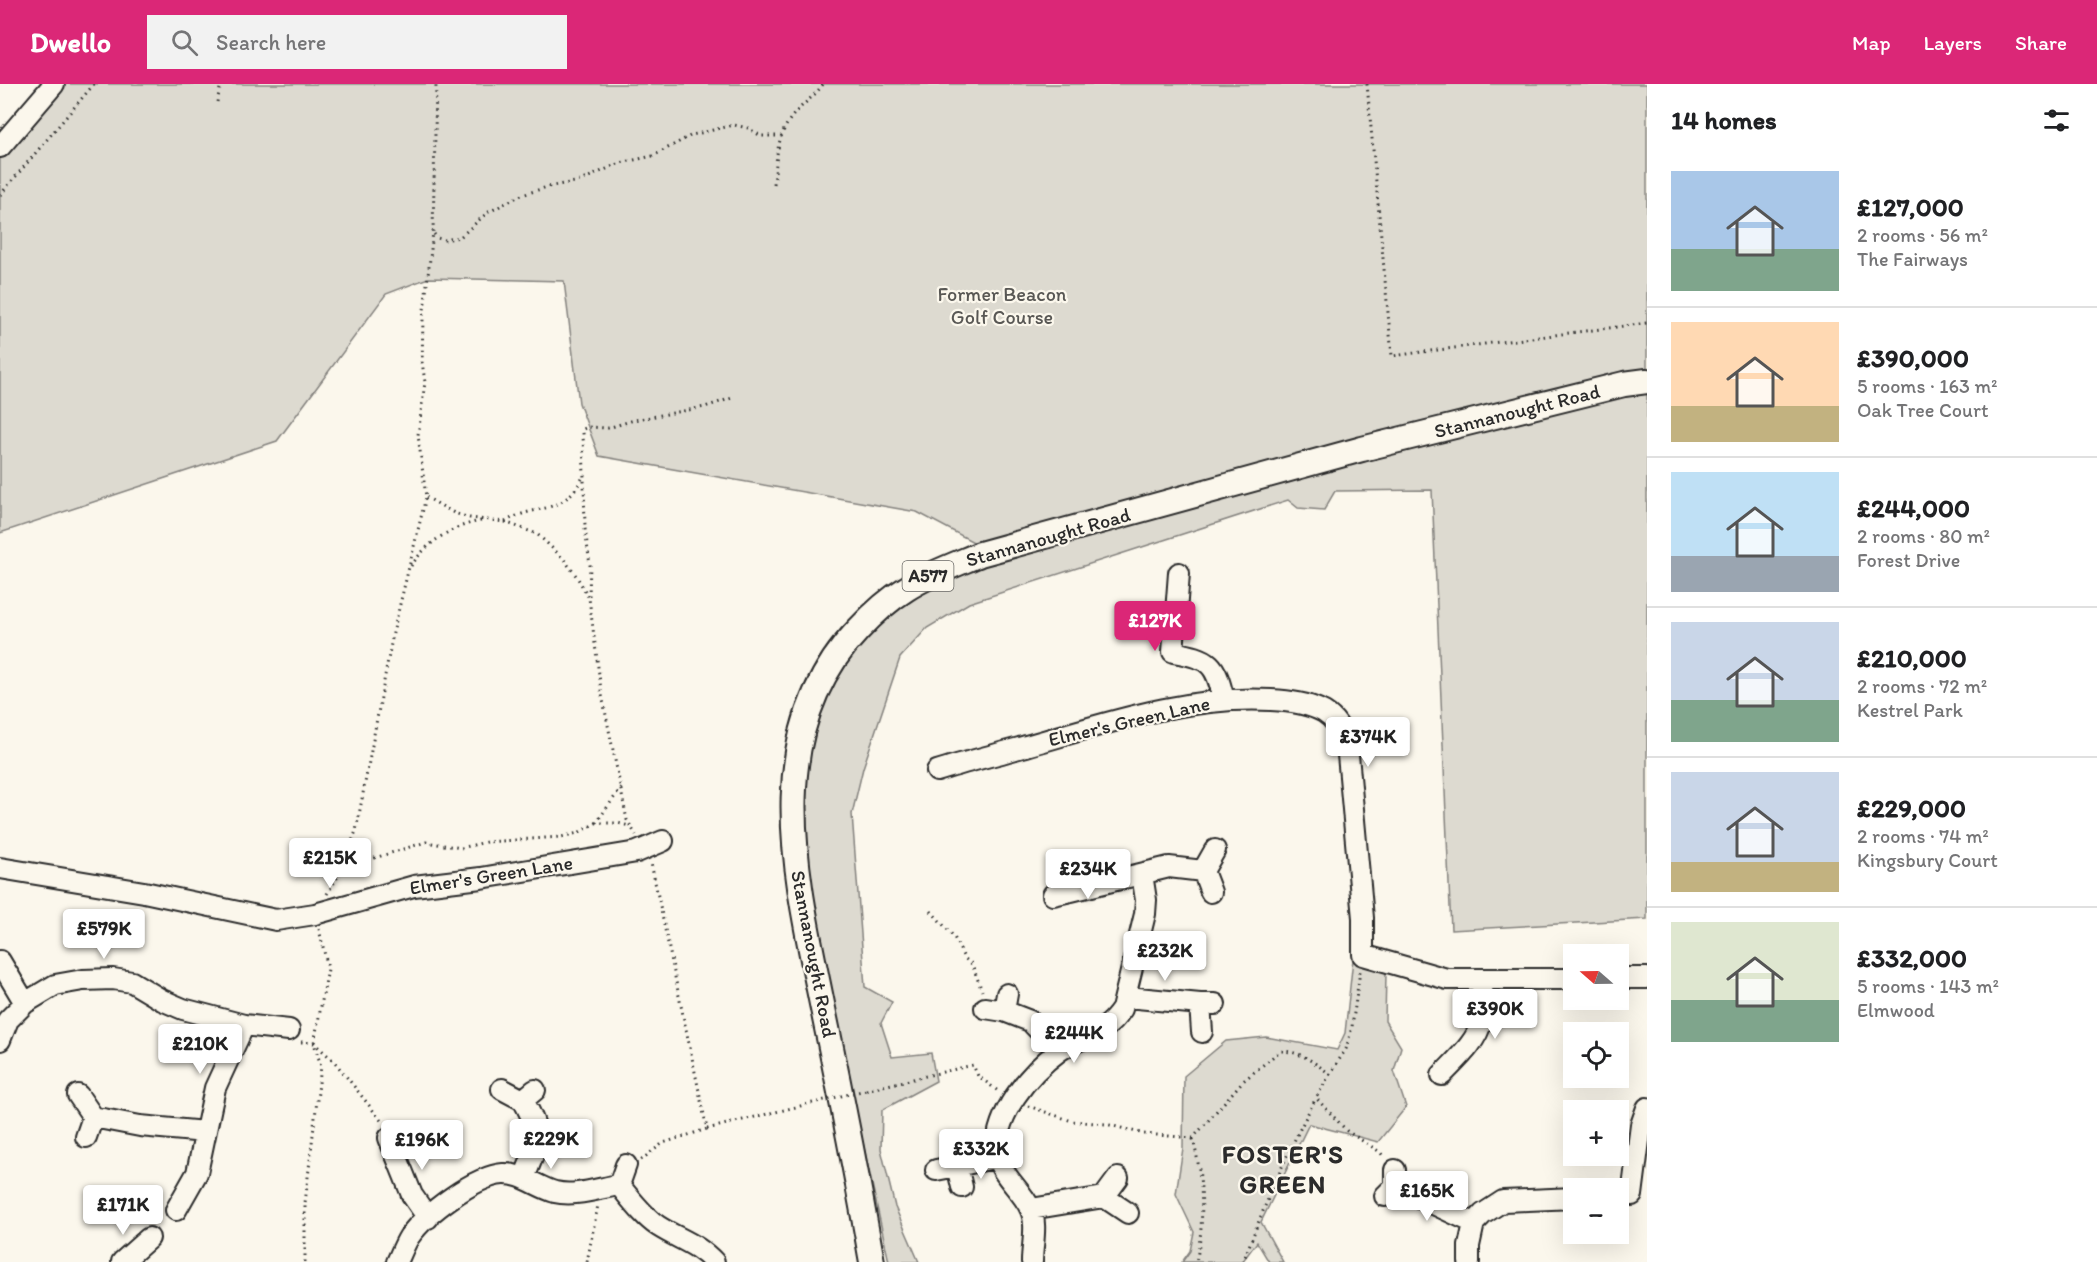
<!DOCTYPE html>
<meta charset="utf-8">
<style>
body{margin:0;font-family:Itim,sans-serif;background:#f2f2f2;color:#202124;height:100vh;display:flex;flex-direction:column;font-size:22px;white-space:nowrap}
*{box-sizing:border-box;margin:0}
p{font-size:20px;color:#757577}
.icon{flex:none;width:33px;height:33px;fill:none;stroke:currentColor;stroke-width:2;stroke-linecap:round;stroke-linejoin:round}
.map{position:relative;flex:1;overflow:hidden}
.side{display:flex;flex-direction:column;background:#fff;width:450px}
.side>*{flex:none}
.needle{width:39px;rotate:290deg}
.controls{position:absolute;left:1563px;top:860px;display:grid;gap:12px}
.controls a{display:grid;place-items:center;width:66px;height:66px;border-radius:0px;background:#fff;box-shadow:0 6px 24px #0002;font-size:30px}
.price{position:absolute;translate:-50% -51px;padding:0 14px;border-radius:6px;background:#fff;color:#222;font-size:20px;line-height:39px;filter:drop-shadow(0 2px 3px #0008)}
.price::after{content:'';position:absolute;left:50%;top:36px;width:18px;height:14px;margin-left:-9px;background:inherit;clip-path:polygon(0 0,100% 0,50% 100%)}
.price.active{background:#db2777;color:#fff}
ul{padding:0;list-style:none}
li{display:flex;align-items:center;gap:18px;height:150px;padding:0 24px}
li+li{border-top:2px solid #e0e0e0}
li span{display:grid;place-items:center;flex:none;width:168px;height:120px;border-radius:0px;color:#555}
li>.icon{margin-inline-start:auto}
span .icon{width:72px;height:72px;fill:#fffc;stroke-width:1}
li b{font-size:26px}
h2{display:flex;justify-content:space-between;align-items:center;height:72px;padding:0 24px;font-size:26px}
header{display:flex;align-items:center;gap:36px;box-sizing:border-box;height:84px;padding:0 30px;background:#db2777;color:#fff}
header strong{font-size:28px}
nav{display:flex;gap:33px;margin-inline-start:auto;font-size:21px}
.search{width:420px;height:54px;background:#f2f2f2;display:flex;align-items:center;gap:15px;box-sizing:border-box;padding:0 21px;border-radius:0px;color:#757577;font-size:22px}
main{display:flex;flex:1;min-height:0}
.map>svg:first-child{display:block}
.green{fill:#dddad0;stroke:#84827e;stroke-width:1.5}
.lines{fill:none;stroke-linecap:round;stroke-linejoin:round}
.minor-casing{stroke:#2b2b2b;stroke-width:24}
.major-casing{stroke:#2b2b2b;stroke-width:28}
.path{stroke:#2b2b2b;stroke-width:3;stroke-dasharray:1.5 4.5;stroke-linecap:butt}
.minor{stroke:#fbf7ec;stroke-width:20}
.major{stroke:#fbf7ec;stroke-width:24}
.path-bridge{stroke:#2b2b2b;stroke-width:3;stroke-dasharray:1.5 4.5;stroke-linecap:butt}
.labels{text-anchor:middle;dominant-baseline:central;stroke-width:4.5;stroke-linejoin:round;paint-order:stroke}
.shield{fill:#fbf7ec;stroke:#696865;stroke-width:1.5}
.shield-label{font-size:18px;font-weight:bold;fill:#2b2b2b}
.park-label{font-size:20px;fill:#585754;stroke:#fbf7ec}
.street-label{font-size:20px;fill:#2b2b2b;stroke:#fbf7ec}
.district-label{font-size:26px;font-weight:bold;letter-spacing:1.5px;fill:#2b2b2b;stroke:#fbf7ec}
</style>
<header>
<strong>Dwello</strong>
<div class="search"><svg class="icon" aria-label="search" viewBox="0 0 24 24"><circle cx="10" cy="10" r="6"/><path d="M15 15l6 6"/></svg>Search here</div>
<nav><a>Map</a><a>Layers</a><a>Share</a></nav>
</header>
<main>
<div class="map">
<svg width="1647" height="1178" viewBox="0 0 1647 1178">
<rect width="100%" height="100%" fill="#fbf7ec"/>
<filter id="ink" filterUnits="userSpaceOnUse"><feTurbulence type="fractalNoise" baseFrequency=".0167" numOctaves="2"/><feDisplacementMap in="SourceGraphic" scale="12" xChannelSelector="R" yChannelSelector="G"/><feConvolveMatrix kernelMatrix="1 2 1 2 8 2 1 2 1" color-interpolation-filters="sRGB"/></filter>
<g filter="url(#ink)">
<path class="green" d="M 54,0 L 1647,0 L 1647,835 L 1451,846 L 1432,406 L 1335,407 L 1324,426 L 1298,424 L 1288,416 L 969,519 L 927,544 L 900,574 L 863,684 L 852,730 L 865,903 L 892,918 L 881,939 L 892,973 L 931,969 L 936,997 L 882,1026 L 881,1065 L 895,1123 L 919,1178 L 889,1178 L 831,912 L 803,769 L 800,702 L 822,609 L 870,536 L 953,485 L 1401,345 L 1168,405 L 977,460 L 917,428 L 599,372 L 579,319 L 564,197 L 428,194 L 386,210 L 277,357 L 0,449 L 0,63 Z
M 1353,875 L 1373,876 L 1386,889 L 1385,937 L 1401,963 L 1394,987 L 1406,1023 L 1378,1058 L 1309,1040 L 1261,1138 L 1283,1178 L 1269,1178 L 1257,1158 L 1242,1178 L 1182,1178 L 1190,1167 L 1194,1148 L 1176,1110 L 1183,1064 L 1184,992 L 1226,957 L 1266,953 L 1337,966 L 1345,949 Z"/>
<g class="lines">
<defs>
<path id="minor" d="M 0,63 L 54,0
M 1179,489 L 1173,568 C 1211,575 1215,578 1224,616
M 937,687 C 962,679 987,673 1012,666 C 1096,643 1182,611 1271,616 C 1289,617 1308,619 1324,628 C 1337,636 1341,647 1347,660 L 1363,834 L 1363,871 L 1447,895 L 1574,895
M 0,784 L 144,808 L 276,836 L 315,830 L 414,802 L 481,794 L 637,768 L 663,757
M 1071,807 L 1169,783 L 1203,787
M 1211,808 L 1203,787 L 1215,766
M 1053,811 L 1071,807 L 1066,787
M 0,877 L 25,919
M 1618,894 L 1647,894
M 1127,913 L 1200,920
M 985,924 L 1004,927 L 1007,910
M 1004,927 L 1030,937 L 1059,967
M 1202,948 L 1200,920 L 1215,920
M 0,956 L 8,936 L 25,919 L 55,901 L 83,896 L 113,895 L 132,898 L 162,916 L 183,925 L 244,941
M 1442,991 C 1456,976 1477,958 1481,938 C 1484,925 1482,909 1482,896
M 502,1005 L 523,1016 L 535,1006
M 78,1011 L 93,1033 L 86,1053
M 523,1016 C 543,1052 539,1057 524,1094
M 93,1033 L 140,1042 L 205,1048
M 389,1054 L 412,1111 L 428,1134
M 957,1082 L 998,1073
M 936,1086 L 957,1082 L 962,1103
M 1118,1094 L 1104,1113 L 1128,1129
M 619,1101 L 626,1081
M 1395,1102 L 1474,1139
M 1632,1111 L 1641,1041 L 1647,1024
M 1385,1112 L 1395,1102 L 1395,1086
M 1031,1125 L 1104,1113
M 176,1126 L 197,1089 L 215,1004 L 244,941 L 289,946
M 122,1178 L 149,1154
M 397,1178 C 401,1170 404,1161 409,1153 C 425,1130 475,1092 503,1090 C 522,1089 537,1103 555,1108 C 575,1113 599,1104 619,1101 C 631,1115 643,1132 658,1142 C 678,1155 698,1160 714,1178
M 1032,1178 C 1032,1161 1038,1139 1030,1124 C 1021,1105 999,1090 997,1069 C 994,1031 1029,989 1059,967 C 1083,950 1103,954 1122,925 L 1145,830 L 1146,816 L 1142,790
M 1469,1178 L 1469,1162 L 1474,1139 L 1483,1130 L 1503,1117 L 1574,1114"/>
<path id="major" d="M 872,1178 C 857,1092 840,1006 822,920 C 797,796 759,649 858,546 C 872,531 888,516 906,505 C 929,490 954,481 980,470 L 1362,365 L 1624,300 L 1647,297"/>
</defs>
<use href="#minor" class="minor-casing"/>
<use href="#major" class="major-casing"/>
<path class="path" d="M 1367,0 L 1392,272 L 1647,239
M 217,18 L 221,0
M 774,100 C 777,72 776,50 796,28 C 805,18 816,11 823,0
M 0,111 L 94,0
M 434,150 L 437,154 L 445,156 L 460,153 L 487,129 L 519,112 L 547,103 L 580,97 L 620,79 L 653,72 L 692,51 L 734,41 L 748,44 L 761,52 L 782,52
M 426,413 L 454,429 L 470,434 L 505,438 L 537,450 L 563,474 L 577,493 L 589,514 L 601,606 L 627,736 L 636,751
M 505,438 C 537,418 561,434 583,393
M 411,482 C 427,458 452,442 481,437
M 589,512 L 590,481 L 585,445 L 583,345 L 588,343 L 608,344 L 634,336 L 705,323 L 732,314
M 596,739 L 621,704
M 341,788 L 365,777 L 426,758 L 461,764 L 486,758 L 561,753 L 578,749 L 596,739 L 618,739 L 629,742
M 327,810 L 340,789 L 356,747 L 393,549 L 426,413 L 418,351 L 425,298 L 422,278 L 423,235 L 433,148 L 436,0
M 931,827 L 954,853 L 964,874 L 972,880 L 982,907
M 301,958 L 314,959 L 334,977 L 383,1039
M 1330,990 L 1316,1014 L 1347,1047 L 1380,1068 L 1384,1073
M 866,1006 L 973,981 L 978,992 L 998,1007
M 1028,1022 L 1072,1037 L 1106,1040 L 1144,1050 L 1193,1054 L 1242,998 L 1280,967 C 1301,967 1313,978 1330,990 L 1346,965 L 1352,943 L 1360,887
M 707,1045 L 759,1032
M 1193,1055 C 1203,1094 1205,1138 1196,1178
M 641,1076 L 663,1059 L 707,1045 L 651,779
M 305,1178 L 305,1119 L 321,982 L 314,959 L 328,885 L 319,845
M 587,1178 L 598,1121
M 1243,1178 C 1264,1122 1288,1066 1316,1014"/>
<use href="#minor" class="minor"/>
<use href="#major" class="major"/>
<path class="path-bridge" d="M 759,1032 L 866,1006"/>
</g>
</g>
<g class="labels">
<rect class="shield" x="902.5" y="477" width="51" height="30" rx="4.5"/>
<g class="shield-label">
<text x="928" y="492">A577</text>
</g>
<g class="park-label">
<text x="1002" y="210">Former Beacon<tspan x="1002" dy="23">Golf Course</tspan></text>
</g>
<g class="street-label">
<text transform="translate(1517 327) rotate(-14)">Stannanought Road</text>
<text transform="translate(1048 453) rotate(-16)">Stannanought Road</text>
<text transform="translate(1129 637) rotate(-13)">Elmer's Green Lane</text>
<text transform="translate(491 791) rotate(-9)">Elmer's Green Lane</text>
<text transform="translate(814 870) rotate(79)">Stannanought Road</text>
</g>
<g class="district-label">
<text x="1283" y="1070">FOSTER'S<tspan x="1283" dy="30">GREEN</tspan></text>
</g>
</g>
</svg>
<div class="controls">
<a><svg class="needle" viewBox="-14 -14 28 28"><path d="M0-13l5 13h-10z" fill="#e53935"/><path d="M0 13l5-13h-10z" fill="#757577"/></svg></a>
<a><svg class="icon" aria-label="locate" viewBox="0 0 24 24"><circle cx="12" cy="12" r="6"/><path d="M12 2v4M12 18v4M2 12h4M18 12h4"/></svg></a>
<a>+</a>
<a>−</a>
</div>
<b class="price active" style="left:1155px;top:568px">£127K</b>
<b class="price" style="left:1368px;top:684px">£374K</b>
<b class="price" style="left:330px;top:805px">£215K</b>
<b class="price" style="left:1088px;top:816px">£234K</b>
<b class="price" style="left:104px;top:876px">£579K</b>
<b class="price" style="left:1165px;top:898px">£232K</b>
<b class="price" style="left:1495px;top:956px">£390K</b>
<b class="price" style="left:1074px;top:980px">£244K</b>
<b class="price" style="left:200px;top:991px">£210K</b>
<b class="price" style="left:551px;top:1086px">£229K</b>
<b class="price" style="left:422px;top:1087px">£196K</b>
<b class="price" style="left:981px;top:1096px">£332K</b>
<b class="price" style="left:1427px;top:1138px">£165K</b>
<b class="price" style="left:123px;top:1152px">£171K</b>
</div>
<section class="side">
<h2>14 homes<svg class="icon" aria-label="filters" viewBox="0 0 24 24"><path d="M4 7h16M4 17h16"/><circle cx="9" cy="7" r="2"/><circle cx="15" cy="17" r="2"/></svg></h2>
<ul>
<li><span style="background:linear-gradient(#a9c7e8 65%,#7fa58c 0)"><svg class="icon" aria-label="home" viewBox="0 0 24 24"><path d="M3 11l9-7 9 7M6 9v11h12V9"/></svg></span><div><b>£127,000</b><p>2 rooms · 56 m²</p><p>The Fairways</p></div></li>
<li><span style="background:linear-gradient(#ffd9b3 70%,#c2b280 0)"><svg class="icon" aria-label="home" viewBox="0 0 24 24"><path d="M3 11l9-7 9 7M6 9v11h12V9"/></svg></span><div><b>£390,000</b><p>5 rooms · 163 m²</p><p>Oak Tree Court</p></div></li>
<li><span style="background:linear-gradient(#bfe0f5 70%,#9aa5b1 0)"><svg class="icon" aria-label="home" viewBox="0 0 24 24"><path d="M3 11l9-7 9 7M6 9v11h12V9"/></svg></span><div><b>£244,000</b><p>2 rooms · 80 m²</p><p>Forest Drive</p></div></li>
<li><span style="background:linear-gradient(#c9d6e8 65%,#7fa58c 0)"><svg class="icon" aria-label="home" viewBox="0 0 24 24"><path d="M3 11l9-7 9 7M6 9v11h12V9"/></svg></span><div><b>£210,000</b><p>2 rooms · 72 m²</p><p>Kestrel Park</p></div></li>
<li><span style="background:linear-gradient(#c9d6e8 75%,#c2b280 0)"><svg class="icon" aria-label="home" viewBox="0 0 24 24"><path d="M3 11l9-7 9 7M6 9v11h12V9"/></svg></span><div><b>£229,000</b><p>2 rooms · 74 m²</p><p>Kingsbury Court</p></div></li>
<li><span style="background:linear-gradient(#dfe7d0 65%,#7fa58c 0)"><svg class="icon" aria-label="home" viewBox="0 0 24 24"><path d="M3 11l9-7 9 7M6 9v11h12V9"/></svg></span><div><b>£332,000</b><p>5 rooms · 143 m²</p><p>Elmwood</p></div></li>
</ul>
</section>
</main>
